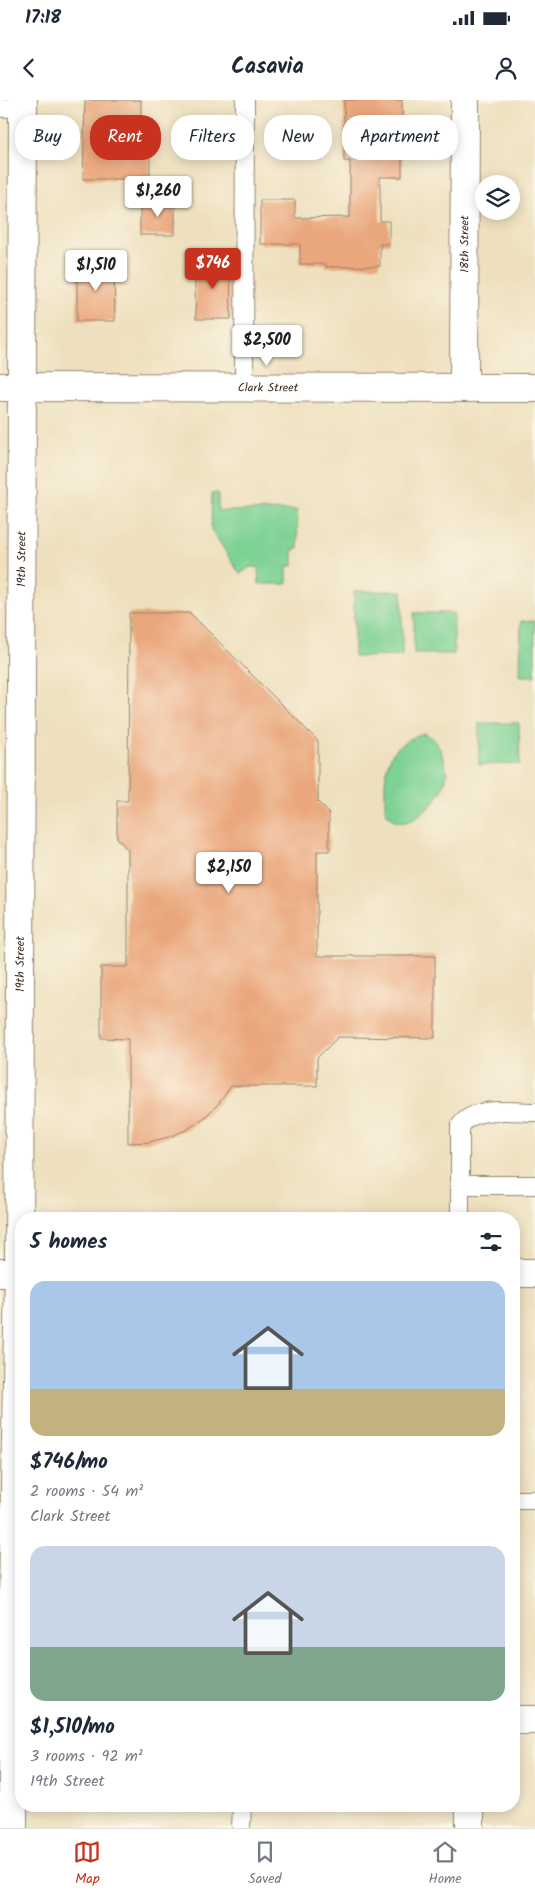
<!DOCTYPE html>
<meta charset="utf-8">
<style>
body{margin:0;font-family:Kalam,sans-serif;background:#f6f6f7;color:#1f2937;height:100vh;display:flex;flex-direction:column;font-size:19px;white-space:nowrap}
*{box-sizing:border-box;margin:0}
p{font-size:16px;color:#747a83}
.icon{flex:none;width:28px;height:28px;fill:none;stroke:currentColor;stroke-width:2;stroke-linecap:round;stroke-linejoin:round}
.map{position:relative;flex:1;overflow:hidden}
.sheet{position:absolute;left:15px;top:1112px;width:505px;height:600px;display:flex;flex-direction:column;background:#fff;border-radius:20px;box-shadow:0 2px 12px #0003}
.sheet>*{flex:none}
.top-card{position:absolute;left:15px;top:15px;width:505px;height:45px;display:flex;gap:10px}
.tools{position:absolute;left:475px;top:75px;display:grid;gap:10px}
.tools a{display:grid;place-items:center;width:45px;height:45px;border-radius:50%;background:#fff;box-shadow:0 2px 12px #0003;font-size:25px}
.price{position:absolute;translate:-50% -42px;padding:0 11px;border-radius:5px;background:#fff;color:#222;font-size:16px;line-height:32px;filter:drop-shadow(0 1px 2px #0008)}
.price::after{content:'';position:absolute;left:50%;top:30px;width:15px;height:11px;margin-left:-8px;background:inherit;clip-path:polygon(0 0,100% 0,50% 100%)}
.price.current{background:#c8321e;color:#fff}
ul{padding:0;list-style:none}
li{display:grid;align-content:center;gap:10px;height:265px;padding:0 15px}
li span{display:grid;place-items:center;height:155px;border-radius:15px;color:#555}
li>.icon{margin-inline-start:auto}
span .icon{width:90px;height:90px;fill:#fffc;stroke-width:1}
li b{font-size:21px}
h2{display:flex;justify-content:space-between;align-items:center;height:60px;padding:0 15px;font-size:21px}
.chip{padding:0 18px;border-radius:20px;background:#fff;box-shadow:0 2px 12px #0003;font-size:18px;line-height:45px}
.chip.current{background:#c8321e;color:#fff}
.status{display:flex;justify-content:space-between;align-items:center;height:35px;padding:0 25px;background:#fff;direction:ltr}
.status svg{height:14px;fill:currentColor}
header{display:flex;justify-content:space-between;align-items:center;height:65px;padding:0 15px;background:#fff;font-size:22px;font-weight:700}
.menu{display:flex;justify-content:space-around;align-items:center;height:70px;border-top:1px solid #e0e1e3;background:#fff;font-size:14px;color:#747a83}
.menu a{display:grid;justify-items:center;gap:2px}
.menu .current{color:#c8321e}
.map>svg:first-child{display:block}
.green{fill:#7cd194;stroke:#5c7e59}
.building{fill:#eaa77d}
.lines{fill:none;stroke-linecap:round;stroke-linejoin:round}
.service-casing{stroke:#94856e;stroke-width:20}
.minor-casing{stroke:#94856e;stroke-width:30}
.tertiary-casing{stroke:#94856e;stroke-width:30}
.secondary-casing{stroke:#94856e;stroke-width:30}
.primary-casing{stroke:#94856e;stroke-width:30}
.service{stroke:#fff;stroke-width:18}
.minor{stroke:#fff;stroke-width:28}
.tertiary{stroke:#fff;stroke-width:28}
.secondary{stroke:#fff;stroke-width:28}
.primary{stroke:#fff;stroke-width:28}
.labels{text-anchor:middle;dominant-baseline:central;stroke-width:5;stroke-linejoin:round;paint-order:stroke}
.street-label{font-size:12px;fill:#3b2a1e;stroke:#fcf5e5}
</style>
<div class="status"><b>17:18</b><svg viewBox="0 0 49 12"><path d="M0 12V9h3v3zM5 12V6h3v6zM10 12V3h3v9zM15 12V0h3v12zM26 1h20v11H26zM47 4h2v5h-2z"/></svg></div>
<header><svg class="icon" aria-label="back" viewBox="0 0 24 24"><path d="M15 5l-7 7 7 7"/></svg>Casavia<svg class="icon" aria-label="person" viewBox="0 0 24 24"><circle cx="12" cy="8" r="4"/><path d="M4 21q1-7 8-7t8 7"/></svg></header>
<div class="map">
<svg width="535" height="1728" viewBox="0 0 535 1728">
<rect width="100%" height="100%" fill="#fcf5e5"/>
<filter id="ink" filterUnits="userSpaceOnUse"><feTurbulence type="fractalNoise" baseFrequency=".02" numOctaves="2"/><feDisplacementMap in="SourceGraphic" scale="10" xChannelSelector="R" yChannelSelector="G"/><feConvolveMatrix kernelMatrix="1 2 1 2 8 2 1 2 1" color-interpolation-filters="sRGB"/></filter>
<filter id="wash" filterUnits="userSpaceOnUse"><feTurbulence type="fractalNoise" baseFrequency=".0096" numOctaves="4" result="noise"/><feDisplacementMap in="SourceGraphic" scale="20" xChannelSelector="R" yChannelSelector="G"/><feGaussianBlur stdDeviation="1.12" result="paint"/><feColorMatrix in="noise" values="0 0 0 0 0 0 0 0 0 0 0 0 0 0 0 0 0 1.4 0 .05"/><feComposite in="paint" operator="in"/></filter>
<g filter="url(#wash)">
<rect width="100%" height="100%" fill="#eee0be"/>
<path class="green" d="M 212,393 L 218,393 L 218,411 L 297,410 L 298,448 L 293,449 L 293,466 L 287,466 L 287,484 L 259,484 L 258,467 L 250,467 L 240,474 L 211,429 Z
M 402,491 L 402,556 L 354,557 L 354,491 Z
M 414,513 L 454,513 L 454,554 L 414,554 Z
M 521,521 L 535,521 L 535,576 L 520,576 Z
M 479,623 L 519,623 L 520,664 L 479,665 Z
M 423,633 C 434,637 437,642 441,652 C 444,660 448,670 446,679 C 443,696 416,727 397,722 C 391,720 386,714 385,708 C 385,669 382,649 423,633 Z"/>
<g id="blocks">
<path class="building" d="M 85,0 L 141,0 L 141,39 L 150,39 L 150,79 L 83,79 Z
M 344,0 L 402,0 L 402,77 L 380,77 L 380,121 L 389,121 L 389,144 L 380,144 L 380,166 L 326,167 L 326,164 L 300,164 L 300,144 L 260,144 L 260,100 L 295,100 L 295,118 L 350,117 L 350,61 L 344,61 Z
M 140,100 L 175,100 L 175,135 L 140,135 Z
M 82,162 L 114,162 L 115,221 L 77,221 L 77,169 L 82,169 Z
M 194,162 L 230,162 L 231,219 L 196,219 Z
M 129,513 L 190,513 L 318,641 L 318,702 L 329,713 L 329,751 L 317,751 L 317,856 L 435,856 L 435,938 L 338,937 L 317,958 L 317,986 L 231,986 L 219,1003 L 205,1017 L 188,1029 L 169,1037 L 149,1042 L 128,1043 L 128,939 L 101,938 L 101,867 L 128,867 L 128,750 L 117,738 L 117,701 L 128,701 Z"/>
</g>
</g>
<g filter="url(#ink)">
<use href="#blocks" fill-opacity="0" stroke="#94856e" stroke-width="1"/>
<g class="lines">
<defs>
<path id="service" d="M 0,8 L 23,7
M 244,288 L 245,0
M 460,1085 L 535,1085
M 460,1119 L 460,1026 C 475,1005 512,1012 535,1012
M 514,1400 L 535,1400
M 241,1728 L 242,1706"/>
<g id="minor">
<path id="s1" d="M 0,287 L 535,288"/>
<path id="s2" d="M 464,288 L 465,0"/>
<path d="M 514,1620 L 535,1620"/>
<path d="M 470,1706 L 470,1728"/>
</g>
<path id="tertiary" d="M 514,1173 L 535,1173"/>
<path id="secondary" d="M 0,1173 L 19,1173"/>
<g id="primary">
<path id="s3" d="M 13,1728 L 13,1499 L 19,1173 L 23,0"/>
</g>
</defs>
<use href="#service" class="service-casing"/>
<use href="#minor" class="minor-casing"/>
<use href="#tertiary" class="tertiary-casing"/>
<use href="#secondary" class="secondary-casing"/>
<use href="#primary" class="primary-casing"/>
<use href="#service" class="service"/>
<use href="#minor" class="minor"/>
<use href="#tertiary" class="tertiary"/>
<use href="#secondary" class="secondary"/>
<use href="#primary" class="primary"/>
</g>
</g>
<g class="labels">
<g class="street-label">
<text stroke="none"><textPath href="#s2" startOffset="144">18th Street</textPath></text>
<text stroke="none"><textPath href="#s1" startOffset="268">Clark Street</textPath></text>
<text stroke="none"><textPath href="#s3" startOffset="1269">19th Street</textPath></text>
<text stroke="none"><textPath href="#s3" startOffset="864">19th Street</textPath></text>
</g>
</g>
</svg>
<div class="tools">
<a><svg class="icon" aria-label="layers" viewBox="0 0 24 24"><path d="M12 4l9 5-9 5-9-5zM3 14l9 5 9-5"/></svg></a>
</div>
<b class="price" style="left:158px;top:118px">$1,260</b>
<b class="price current" style="left:213px;top:190px">$746</b>
<b class="price" style="left:96px;top:192px">$1,510</b>
<b class="price" style="left:267px;top:267px">$2,500</b>
<b class="price" style="left:229px;top:794px">$2,150</b>
<div class="top-card">
<a class="chip">Buy</a>
<a class="chip current">Rent</a>
<a class="chip">Filters</a>
<a class="chip">New</a>
<a class="chip">Apartment</a>
</div>
<section class="sheet">
<h2>5 homes<svg class="icon" aria-label="filters" viewBox="0 0 24 24"><path d="M4 7h16M4 17h16"/><circle cx="9" cy="7" r="2"/><circle cx="15" cy="17" r="2"/></svg></h2>
<ul>
<li><span style="background:linear-gradient(#a9c7e8 70%,#c2b280 0)"><svg class="icon" aria-label="home" viewBox="0 0 24 24"><path d="M3 11l9-7 9 7M6 9v11h12V9"/></svg></span><div><b>$746/mo</b><p>2 rooms · 54 m²</p><p>Clark Street</p></div></li>
<li><span style="background:linear-gradient(#c9d6e8 65%,#7fa58c 0)"><svg class="icon" aria-label="home" viewBox="0 0 24 24"><path d="M3 11l9-7 9 7M6 9v11h12V9"/></svg></span><div><b>$1,510/mo</b><p>3 rooms · 92 m²</p><p>19th Street</p></div></li>
</ul>
</section>
</div>
<nav class="menu">
<a class="current"><svg class="icon" aria-label="map" viewBox="0 0 24 24"><path d="M3 6l6-2 6 2 6-2v14l-6 2-6-2-6 2zM9 4v14M15 6v14"/></svg>Map</a>
<a><svg class="icon" aria-label="saved" viewBox="0 0 24 24"><path d="M7 4h10v16l-5-4-5 4z"/></svg>Saved</a>
<a><svg class="icon" aria-label="home" viewBox="0 0 24 24"><path d="M3 11l9-7 9 7M6 9v11h12V9"/></svg>Home</a>
</nav>
